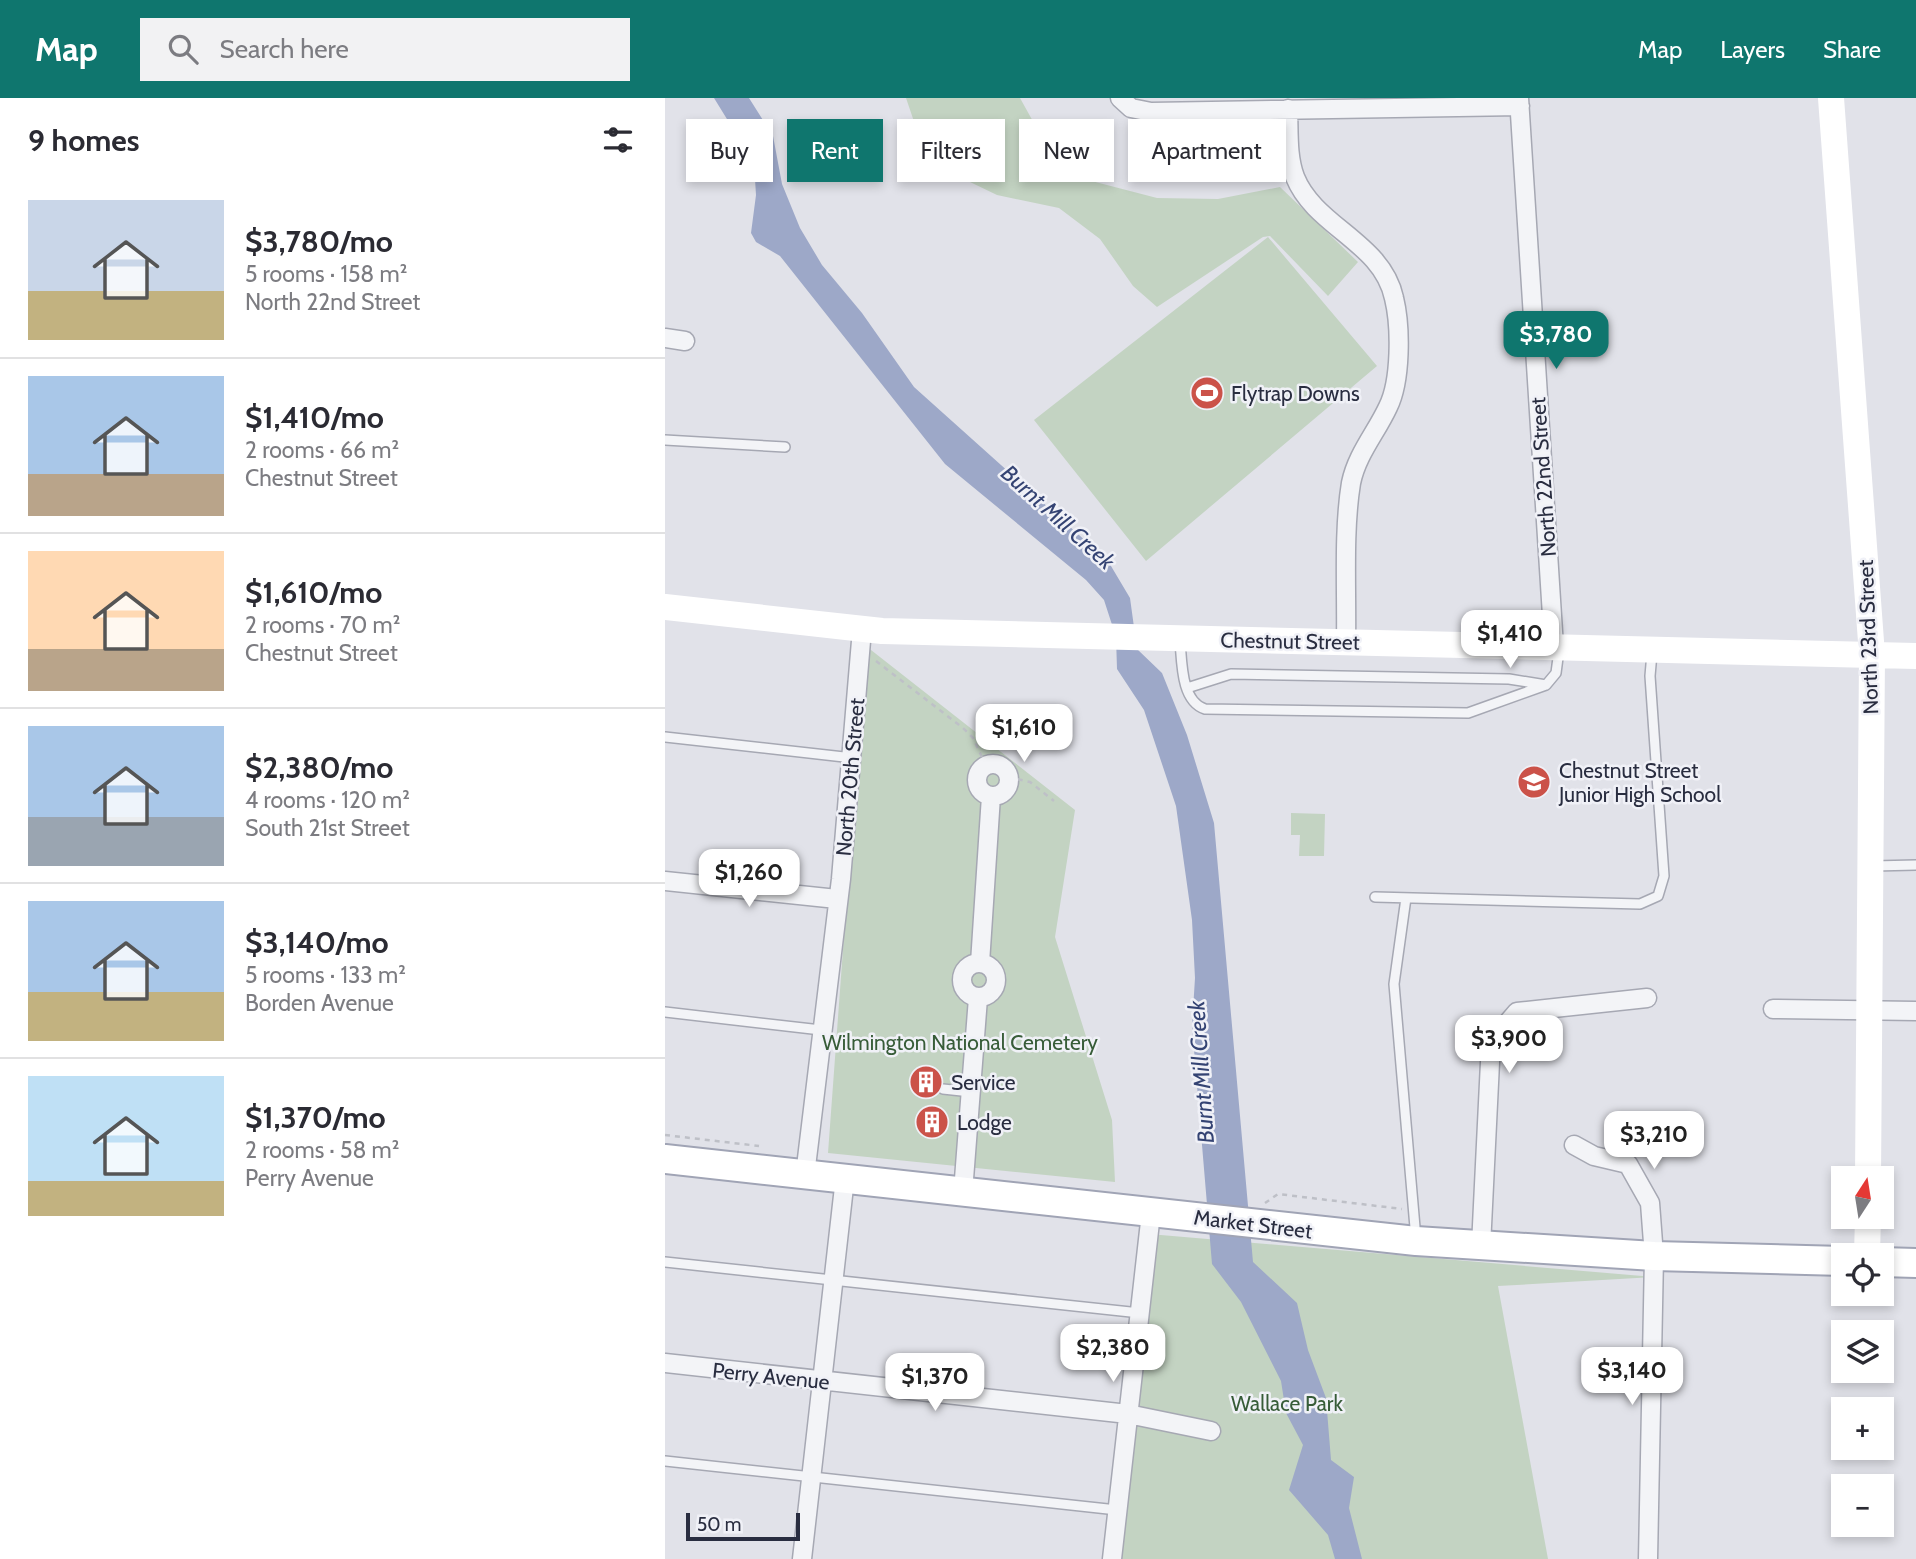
<!DOCTYPE html>
<meta charset="utf-8">
<style>
body{margin:0;font-family:Cabin,sans-serif;background:#f2f2f3;color:#2b2b33;height:100vh;display:flex;flex-direction:column;font-size:26px;white-space:nowrap}
*{box-sizing:border-box;margin:0}
p{font-size:23px;color:#7c7c81}
.icon{flex:none;width:38px;height:38px;fill:none;stroke:currentColor;stroke-width:2;stroke-linecap:round;stroke-linejoin:round}
.map{position:relative;flex:1;overflow:hidden}
.details{display:flex;flex-direction:column;background:#fff;width:665px}
.details>*{flex:none}
.top-card{position:absolute;left:21px;top:21px;width:665px;height:63px;display:flex;gap:14px}
.needle{width:46px;rotate:12deg}
.tools{position:absolute;left:1166px;top:1068px;display:grid;gap:14px}
.tools a{display:grid;place-items:center;width:63px;height:63px;border-radius:0px;background:#fff;box-shadow:0 4px 10px #0003;font-size:35px}
.scale{position:absolute;left:21px;bottom:18px;width:114px;box-sizing:border-box;padding-left:7px;border:4px solid #292d40;border-top:0;font-size:19px;line-height:24px;white-space:nowrap;color:#292d40;-webkit-text-stroke:5px #f0f1f7;paint-order:stroke}
.price{position:absolute;translate:-50% -60px;padding:0 16px;border-radius:14px;background:#fff;color:#222;font-size:23px;line-height:46px;filter:drop-shadow(0 2px 4px #0008)}
.price::after{content:'';position:absolute;left:50%;top:42px;width:21px;height:16px;margin-left:-10px;background:inherit;clip-path:polygon(0 0,100% 0,50% 100%)}
.price.selected{background:#0f766e;color:#fff}
ul{padding:0;list-style:none}
li{display:flex;align-items:center;gap:21px;height:175px;padding:0 28px}
li+li{border-top:2px solid #e1e1e2}
li span{display:grid;place-items:center;flex:none;width:196px;height:140px;border-radius:0px;color:#555}
li>.icon{margin-inline-start:auto}
span .icon{width:84px;height:84px;fill:#fffc;stroke-width:1}
li b{font-size:30px}
h2{display:flex;justify-content:space-between;align-items:center;height:84px;padding:0 28px;font-size:30px}
.tag{padding:0 24px;border-radius:0px;background:#fff;box-shadow:0 4px 10px #0003;font-size:24px;line-height:63px}
.tag.selected{background:#0f766e;color:#fff}
header{display:flex;align-items:center;gap:42px;box-sizing:border-box;height:98px;padding:0 35px;background:#0f766e;color:#fff}
header strong{font-size:33px}
nav{display:flex;gap:38px;margin-inline-start:auto;font-size:24px}
.search{width:490px;height:63px;background:#f2f2f3;display:flex;align-items:center;gap:18px;box-sizing:border-box;padding:0 24px;border-radius:0px;color:#7c7c81;font-size:26px}
main{display:flex;flex:1;min-height:0}
.map>svg:first-child{display:block}
.green{fill:#c3d3c2}
.water{fill:#9da8c8}
.lines{fill:none;stroke-linecap:round;stroke-linejoin:round}
.lane-casing{stroke:#a6a8b3;stroke-width:12}
.street-casing{stroke:#a6a8b3;stroke-width:21}
.primary-casing{stroke:#a0a4b5;stroke-width:32}
.path{stroke:#bec0c7;stroke-width:2.5;stroke-dasharray:5 5;stroke-linecap:butt}
.lane{stroke:#f3f4f7;stroke-width:9}
.street{stroke:#f3f4f7;stroke-width:18}
.secondary{stroke:#fff;stroke-width:26}
.primary{stroke:#fff;stroke-width:28}
.labels{text-anchor:middle;dominant-baseline:central;stroke-width:5;stroke-linejoin:round;paint-order:stroke}
.poi-label{font-size:21px;fill:#292d40;stroke:#f0f1f7;text-anchor:start}
.street-label{font-size:21px;fill:#292d40;stroke:#f0f1f7}
.park-label{font-size:21px;fill:#375c38;stroke:#f0f1f7}
.water-label{font-size:23px;font-style:italic;fill:#344373;stroke:#f0f1f7}
</style>
<header>
<strong>Map</strong>
<div class="search"><svg class="icon" aria-label="search" viewBox="0 0 24 24"><circle cx="10" cy="10" r="6"/><path d="M15 15l6 6"/></svg>Search here</div>
<nav><a>Map</a><a>Layers</a><a>Share</a></nav>
</header>
<main>
<section class="details">
<h2>9 homes<svg class="icon" aria-label="filters" viewBox="0 0 24 24"><path d="M4 7h16M4 17h16"/><circle cx="9" cy="7" r="2"/><circle cx="15" cy="17" r="2"/></svg></h2>
<ul>
<li><span style="background:linear-gradient(#c9d6e8 65%,#c2b280 0)"><svg class="icon" aria-label="home" viewBox="0 0 24 24"><path d="M3 11l9-7 9 7M6 9v11h12V9"/></svg></span><div><b>$3,780/mo</b><p>5 rooms · 158 m²</p><p>North 22nd Street</p></div></li>
<li><span style="background:linear-gradient(#a9c7e8 70%,#b9a48a 0)"><svg class="icon" aria-label="home" viewBox="0 0 24 24"><path d="M3 11l9-7 9 7M6 9v11h12V9"/></svg></span><div><b>$1,410/mo</b><p>2 rooms · 66 m²</p><p>Chestnut Street</p></div></li>
<li><span style="background:linear-gradient(#ffd9b3 70%,#b9a48a 0)"><svg class="icon" aria-label="home" viewBox="0 0 24 24"><path d="M3 11l9-7 9 7M6 9v11h12V9"/></svg></span><div><b>$1,610/mo</b><p>2 rooms · 70 m²</p><p>Chestnut Street</p></div></li>
<li><span style="background:linear-gradient(#a9c7e8 65%,#9aa5b1 0)"><svg class="icon" aria-label="home" viewBox="0 0 24 24"><path d="M3 11l9-7 9 7M6 9v11h12V9"/></svg></span><div><b>$2,380/mo</b><p>4 rooms · 120 m²</p><p>South 21st Street</p></div></li>
<li><span style="background:linear-gradient(#a9c7e8 65%,#c2b280 0)"><svg class="icon" aria-label="home" viewBox="0 0 24 24"><path d="M3 11l9-7 9 7M6 9v11h12V9"/></svg></span><div><b>$3,140/mo</b><p>5 rooms · 133 m²</p><p>Borden Avenue</p></div></li>
<li><span style="background:linear-gradient(#bfe0f5 75%,#c2b280 0)"><svg class="icon" aria-label="home" viewBox="0 0 24 24"><path d="M3 11l9-7 9 7M6 9v11h12V9"/></svg></span><div><b>$1,370/mo</b><p>2 rooms · 58 m²</p><p>Perry Avenue</p></div></li>
</ul>
</section>
<div class="map">
<svg width="1251" height="1461" viewBox="0 0 1251 1461">
<rect width="100%" height="100%" fill="#e1e2e9"/>
<path class="green" d="M 241,0 L 355,0 L 385,54 L 415,80 L 492,100 L 553,101 L 615,89 L 693,164 L 663,198 L 605,138 L 598,139 L 492,209 L 468,188 L 435,141 L 394,110 L 332,97 L 278,71 L 259,53 Z
M 603,139 L 712,268 L 481,463 L 369,322 Z
M 206,552 L 410,712 L 390,839 L 447,1022 L 450,1084 L 163,1055 L 200,553 Z
M 626,715 L 660,716 L 659,758 L 634,758 L 635,737 L 626,737 Z
M 484,1136 L 989,1179 L 833,1188 L 883,1461 L 447,1461 Z"/>
<path class="water" d="M 49,0 L 84,0 L 108,38 L 117,86 L 135,130 L 157,167 L 197,215 L 249,289 L 443,463 L 465,500 L 472,551 L 497,575 L 522,637 L 549,725 L 588,1164 L 632,1205 L 643,1252 L 661,1300 L 666,1362 L 689,1379 L 684,1410 L 697,1461 L 670,1461 L 663,1437 L 624,1392 L 638,1347 L 621,1315 L 616,1283 L 576,1204 L 547,1166 L 527,928 L 530,880 L 527,822 L 511,708 L 479,612 L 452,571 L 451,539 L 439,502 L 421,482 L 280,366 L 115,158 L 91,144 L 86,135 L 91,97 L 89,65 Z"/>
<g class="lines">
<defs>
<path id="lane" d="M 0,342 L 120,349
M 515,543 C 517,565 516,603 540,611 L 803,615 L 881,587 L 891,575 L 894,552
M 522,590 L 566,576 L 844,581 L 881,587
M 0,639 L 188,660
M 1208,768 L 1251,767
M 710,799 L 975,806 L 993,798 L 999,778 L 985,578 L 987,555
M 741,800 L 729,886 L 751,1141
M 0,914 L 156,932
M 278,991 L 306,994
M 0,1164 L 475,1215
M 0,1363 L 452,1412"/>
<path id="street" d="M 455,0 L 466,10 L 486,14 L 855,8
M 854,0 L 889,549
M 623,11 C 624,33 622,58 630,79 C 650,129 717,144 729,200 C 736,229 736,283 723,309 C 711,335 692,356 686,385 C 678,434 682,494 681,544
M 0,240 L 20,243
M312 682a16 16 0 1 1 32 0a16 16 0 1 1-32 0Z
M 0,783 L 172,801
M297 882a17 17 0 1 1 34 0a17 17 0 1 1-34 0Z
M 315,865 L 326,698
M 1108,911 L 1251,913
M 909,1047 L 929,1058 L 963,1066 L 985,1105 L 989,1158 L 983,1461
M 140,1077 L 176,781 L 197,531
M 298,1094 L 313,900
M 816,1148 L 826,944 L 852,914 L 982,900
M 0,1265 L 463,1316 L 546,1333
M 137,1461 L 180,1080
M 447,1461 L 486,1115"/>
<path id="primary" d="M 0,1061 L 751,1143 L 989,1158 L 1178,1163
M 1216,1164 L 1251,1165"/>
</defs>
<use href="#lane" class="lane-casing"/>
<use href="#street" class="street-casing"/>
<use href="#primary" class="primary-casing"/>
<path class="path" d="M 211,563 L 298,630 L 308,640 L 321,668
M 343,679 L 365,684 L 389,703
M 0,1037 L 94,1048
M 600,1105 L 613,1096 L 737,1111"/>
<use href="#lane" class="lane"/>
<use href="#street" class="street"/>
<path class="secondary" d="M 1166,0 L 1207,557 L 1203,1080
M 0,509 L 217,533 L 1251,558
M 1202,1157 L 1203,1118"/>
<use href="#primary" class="primary"/>
</g>
<defs>
<symbol id="stadium-disc" viewBox="-11 -11 22 22"><circle r="9.5" fill="#cb5249" stroke="#f0f1f7"/><path d="M0-5a6.5 5 0 1 0 0 10a6.5 5 0 1 0 0-10ZM-3.5-1.8h7v3.6h-7Z" fill="#fff"/></symbol>
<symbol id="school-disc" viewBox="-11 -11 22 22"><circle r="9.5" fill="#cb5249" stroke="#f0f1f7"/><path d="M0-5L7-2L0 1L-7-2ZM-4 1L0 2.5L4 1V4Q0 6-4 4Z" fill="#fff"/></symbol>
<symbol id="building-disc" viewBox="-11 -11 22 22"><circle r="9.5" fill="#cb5249" stroke="#f0f1f7"/><path d="M-4-6H4V6H1V3H-1V6H-4ZM-2.5-4.3h1.7v1.8h-1.7ZM.8-4.3h1.7v1.8H.8ZM-2.5-1h1.7V.8h-1.7ZM.8-1h1.7V.8H.8Z" fill="#fff"/></symbol>
</defs>
<g fill-rule="evenodd">
<use href="#stadium-disc" x="523" y="276" width="38" height="38"/>
<use href="#school-disc" x="850" y="665" width="38" height="38"/>
<use href="#building-disc" x="242" y="965" width="38" height="38"/>
<use href="#building-disc" x="248" y="1005" width="38" height="38"/>
</g>
<g class="labels">
<g class="poi-label">
<text x="566" y="295">Flytrap Downs</text>
<text x="894" y="672">Chestnut Street<tspan x="894" dy="24">Junior High School</tspan></text>
<text x="286" y="984">Service</text>
<text x="292" y="1024">Lodge</text>
</g>
<g class="street-label">
<text transform="translate(878 379) rotate(-94)">North 22nd Street</text>
<text transform="translate(1203 539) rotate(-92)">North 23rd Street</text>
<text transform="translate(625 543) rotate(1)">Chestnut Street</text>
<text transform="translate(185 679) rotate(-85)">North 20th Street</text>
<text transform="translate(588 1126) rotate(7)">Market Street</text>
<text transform="translate(106 1278) rotate(6)">Perry Avenue</text>
</g>
<g class="park-label">
<text x="295" y="944">Wilmington National Cemetery</text>
<text x="622" y="1305">Wallace Park</text>
</g>
<g class="water-label">
<text transform="translate(393 419) rotate(42)">Burnt Mill Creek</text>
<text transform="translate(536 974) rotate(-94)">Burnt Mill Creek</text>
</g>
</g>
</svg>
<div class="tools">
<a><svg class="needle" viewBox="-14 -14 28 28"><path d="M0-13l5 13h-10z" fill="#e53935"/><path d="M0 13l5-13h-10z" fill="#7c7c81"/></svg></a>
<a><svg class="icon" aria-label="locate" viewBox="0 0 24 24"><circle cx="12" cy="12" r="6"/><path d="M12 2v4M12 18v4M2 12h4M18 12h4"/></svg></a>
<a><svg class="icon" aria-label="layers" viewBox="0 0 24 24"><path d="M12 4l9 5-9 5-9-5zM3 14l9 5 9-5"/></svg></a>
<a>+</a>
<a>−</a>
</div>
<div class="scale">50 m</div>
<b class="price selected" style="left:891px;top:273px">$3,780</b>
<b class="price" style="left:845px;top:572px">$1,410</b>
<b class="price" style="left:359px;top:666px">$1,610</b>
<b class="price" style="left:84px;top:811px">$1,260</b>
<b class="price" style="left:844px;top:977px">$3,900</b>
<b class="price" style="left:989px;top:1073px">$3,210</b>
<b class="price" style="left:448px;top:1286px">$2,380</b>
<b class="price" style="left:967px;top:1309px">$3,140</b>
<b class="price" style="left:270px;top:1315px">$1,370</b>
<div class="top-card">
<a class="tag">Buy</a>
<a class="tag selected">Rent</a>
<a class="tag">Filters</a>
<a class="tag">New</a>
<a class="tag">Apartment</a>
</div>
</div>
</main>
